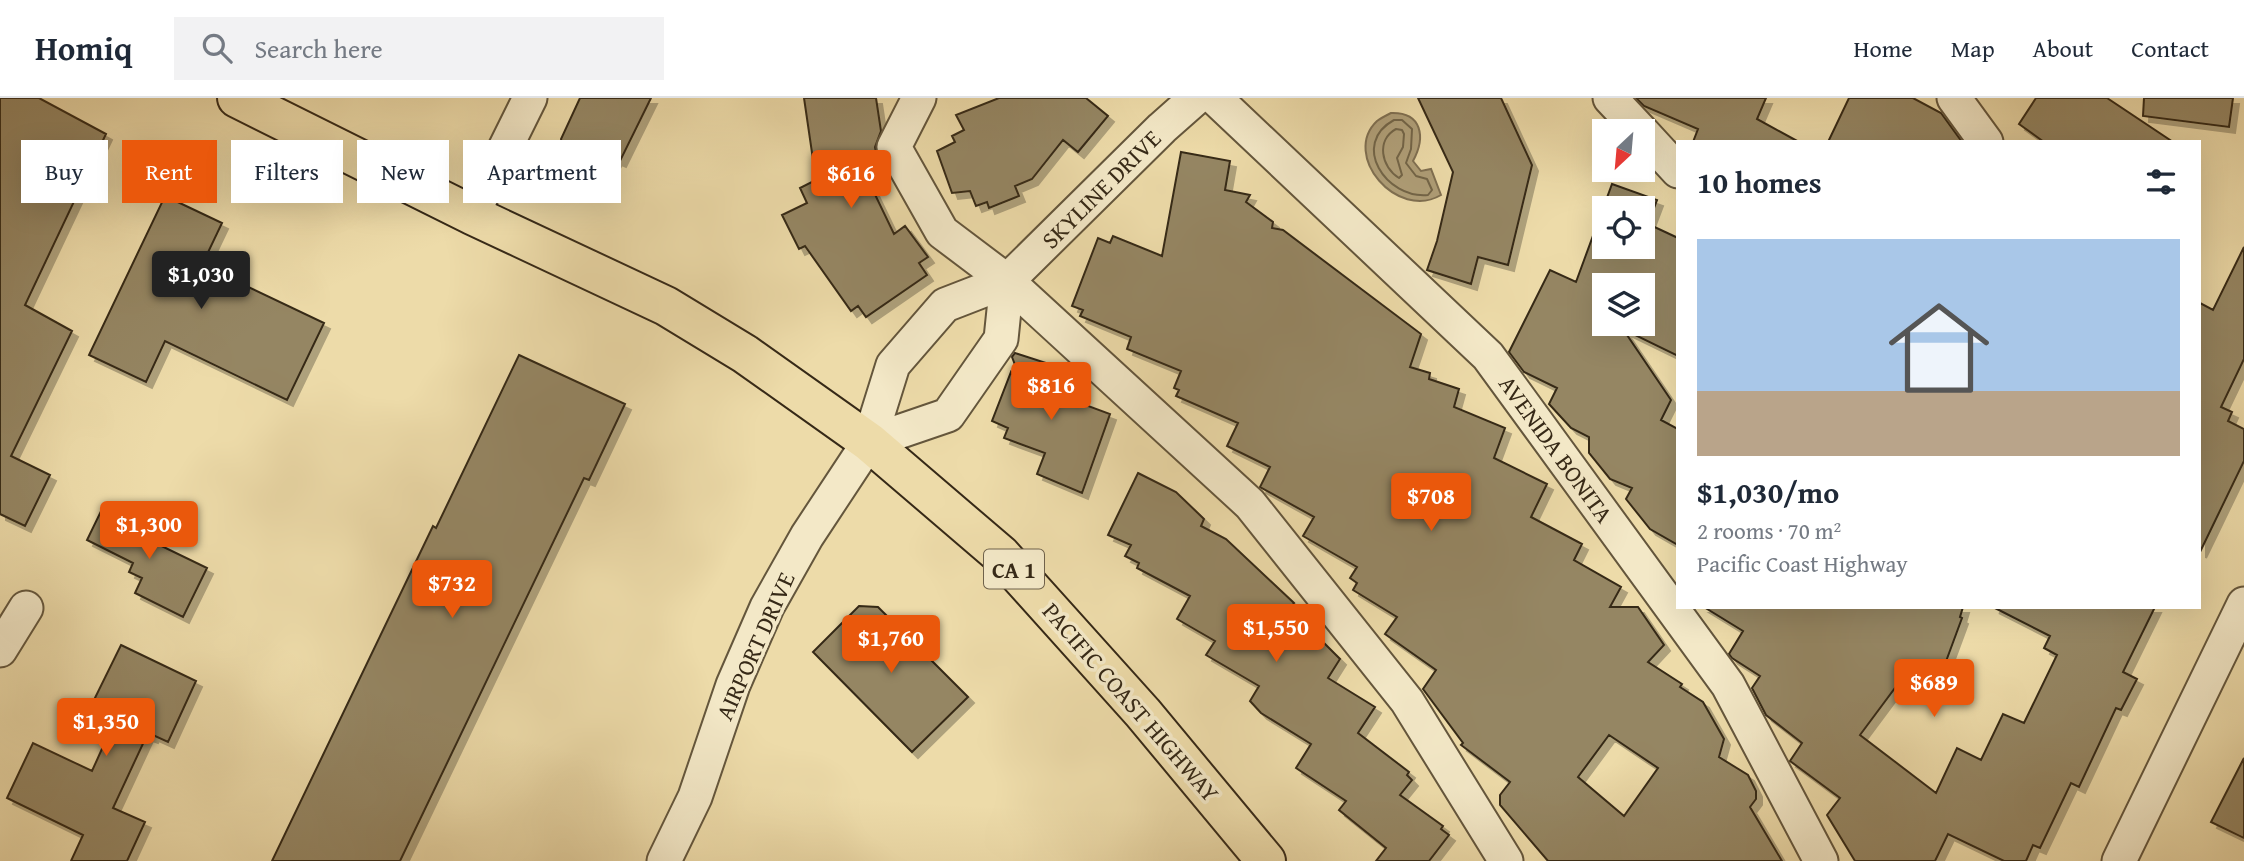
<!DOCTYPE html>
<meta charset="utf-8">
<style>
body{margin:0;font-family:"Gentium Book Plus",serif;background:#f2f2f3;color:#1f2937;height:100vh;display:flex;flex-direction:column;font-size:26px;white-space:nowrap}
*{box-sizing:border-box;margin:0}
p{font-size:23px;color:#747a83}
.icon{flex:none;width:38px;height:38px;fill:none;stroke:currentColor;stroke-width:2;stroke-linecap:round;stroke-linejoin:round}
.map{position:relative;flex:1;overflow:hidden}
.details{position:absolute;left:1676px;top:42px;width:525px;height:469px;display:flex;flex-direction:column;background:#fff;border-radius:0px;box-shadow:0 7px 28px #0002}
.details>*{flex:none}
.top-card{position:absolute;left:21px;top:42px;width:665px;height:63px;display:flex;gap:14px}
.needle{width:46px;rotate:206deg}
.tools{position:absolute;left:1592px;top:21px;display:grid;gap:14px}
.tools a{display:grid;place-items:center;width:63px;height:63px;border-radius:0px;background:#fff;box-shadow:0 7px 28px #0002;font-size:35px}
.price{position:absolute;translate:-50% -60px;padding:0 16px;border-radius:7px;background:#ea580c;color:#fff;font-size:23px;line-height:46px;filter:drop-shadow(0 2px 4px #0008)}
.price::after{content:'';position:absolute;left:50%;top:42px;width:21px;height:16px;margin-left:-10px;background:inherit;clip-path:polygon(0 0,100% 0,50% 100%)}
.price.current{background:#222;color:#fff}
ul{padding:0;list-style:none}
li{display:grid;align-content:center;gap:14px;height:371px;padding:0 21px}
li+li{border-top:2px solid #e0e1e3}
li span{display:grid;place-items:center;height:217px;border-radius:0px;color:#555}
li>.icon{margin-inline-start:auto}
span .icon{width:126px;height:126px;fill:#fffc;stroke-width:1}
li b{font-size:30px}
h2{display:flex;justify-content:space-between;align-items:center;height:84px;padding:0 21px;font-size:30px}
.chip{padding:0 24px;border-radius:0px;background:#fff;box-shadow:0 7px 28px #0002;font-size:24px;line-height:63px}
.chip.current{background:#ea580c;color:#fff}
header{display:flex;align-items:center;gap:42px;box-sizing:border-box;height:98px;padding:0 35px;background:#fff;border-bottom:2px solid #e0e1e3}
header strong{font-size:33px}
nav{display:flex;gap:38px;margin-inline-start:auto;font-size:24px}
.search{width:490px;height:63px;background:#f2f2f3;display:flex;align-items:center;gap:18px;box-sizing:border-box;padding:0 24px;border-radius:0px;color:#747a83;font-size:26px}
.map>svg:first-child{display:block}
.water{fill:#af9e77;stroke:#7f6f51;stroke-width:2}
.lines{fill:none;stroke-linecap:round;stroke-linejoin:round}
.shore{stroke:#726447;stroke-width:2}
.building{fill:#958663;stroke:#362917;stroke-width:2;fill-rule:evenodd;filter:url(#shadow)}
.minor-casing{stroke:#64563c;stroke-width:37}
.trunk-casing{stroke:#362917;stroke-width:42}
.minor{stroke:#f3e8c7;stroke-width:33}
.trunk{stroke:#eddba9;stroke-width:38}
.labels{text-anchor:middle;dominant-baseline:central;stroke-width:7;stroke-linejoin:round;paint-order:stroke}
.shield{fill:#f3e8c7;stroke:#6f624c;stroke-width:2}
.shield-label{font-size:23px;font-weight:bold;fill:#362917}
.street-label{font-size:24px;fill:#362917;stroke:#f3e8c7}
</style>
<header>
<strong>Homiq</strong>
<div class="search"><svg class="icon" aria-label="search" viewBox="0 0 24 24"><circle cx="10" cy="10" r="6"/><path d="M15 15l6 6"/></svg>Search here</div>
<nav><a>Home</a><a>Map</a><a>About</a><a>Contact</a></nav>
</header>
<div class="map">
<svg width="2244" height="763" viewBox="0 0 2244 763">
<defs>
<filter id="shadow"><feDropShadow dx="6" dy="6" stdDeviation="0" flood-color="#0004"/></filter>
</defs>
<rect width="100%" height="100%" fill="#eddba9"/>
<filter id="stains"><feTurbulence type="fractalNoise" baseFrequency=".00286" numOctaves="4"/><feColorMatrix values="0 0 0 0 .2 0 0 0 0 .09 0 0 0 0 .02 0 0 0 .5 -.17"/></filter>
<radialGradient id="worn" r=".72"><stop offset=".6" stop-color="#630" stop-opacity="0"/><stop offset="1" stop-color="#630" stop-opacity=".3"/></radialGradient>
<path class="water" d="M 1391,15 C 1422,14 1426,39 1413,63 L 1421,73 L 1431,71 L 1441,97 C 1397,123 1341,57 1377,23 C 1381,20 1387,17 1391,15 Z"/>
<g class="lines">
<path class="shore" d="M 1394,22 L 1402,22 L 1412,31 L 1411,51 L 1406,65 L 1416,78 L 1427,81 L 1432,92 L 1428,97 C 1386,101 1350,46 1394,22 Z
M 1396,31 L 1402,32 L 1404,36 L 1403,49 L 1397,60 L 1402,77 L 1399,80 C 1381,69 1376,42 1396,31 Z"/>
</g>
<path class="building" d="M 0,0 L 39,0 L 106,36 L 25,207 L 72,233 L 11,358 L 50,377 L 25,428 L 0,416 Z
M 580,0 L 651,0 L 620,63 L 616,61 L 604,81 L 568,66 L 561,41 Z
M 804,0 L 876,0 L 881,33 L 875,49 L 876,54 L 856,57 L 894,136 L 905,128 L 928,159 L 919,165 L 927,177 L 866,219 L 858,208 L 851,213 L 805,148 L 799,151 L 782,117 L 807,105 L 800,90 L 816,82 Z
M 999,0 L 1086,0 L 1108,18 L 1078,54 L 1063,42 L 1032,81 L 1015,88 L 1019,98 L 989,110 L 987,104 L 976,108 L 970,93 L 952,95 L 937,53 L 955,44 L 952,38 L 964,32 L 956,17 Z
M 1418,0 L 1501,0 L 1532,67 L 1508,167 L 1478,159 L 1471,186 L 1427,172 L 1437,143 L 1453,74 Z
M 1636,0 L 1766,0 L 1757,21 L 1799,44 L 1693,44 L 1698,31 L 1644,8 Z
M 1849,0 L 1913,0 L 1941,15 L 1962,44 L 1828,44 Z
M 2036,0 L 2107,0 L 2173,44 L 2044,44 L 2019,26 Z
M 2144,0 L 2233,0 L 2229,29 L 2143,18 Z
M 1181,54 L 1230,63 L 1225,92 L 1250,97 L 1246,104 L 1273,124 L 1272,130 L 1283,132 L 1421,236 L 1410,269 L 1430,275 L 1429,281 L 1459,291 L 1454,309 L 1505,330 L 1494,360 L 1547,386 L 1531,419 L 1582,446 L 1574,462 L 1621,489 L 1610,509 L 1638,509 L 1664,547 L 1648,564 L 1682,586 L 1680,589 L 1703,604 L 1724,641 L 1719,659 L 1748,677 L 1756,693 L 1756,701 L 1750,709 L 1782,763 L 1548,763 L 1500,707 L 1500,697 L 1510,684 L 1461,647 L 1463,645 L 1423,591 L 1436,572 L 1385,536 L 1397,519 L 1353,492 L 1357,485 L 1350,480 L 1357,469 L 1303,438 L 1314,419 L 1260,389 L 1270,369 L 1227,348 L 1238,325 L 1176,298 L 1179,292 L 1174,290 L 1181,273 L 1127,251 L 1131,239 L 1080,218 L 1083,212 L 1072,208 L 1098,140 L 1110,145 L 1113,138 L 1162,158 ZM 1609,637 L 1658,670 L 1624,718 L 1578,679 Z
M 1612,86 L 1657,102 L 1648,126 L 1678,140 L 1678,258 L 1623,231 L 1671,302 L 1661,322 L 1678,331 L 1678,447 L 1650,431 L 1626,401 L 1632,390 L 1610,381 L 1589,355 L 1589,339 L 1571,330 L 1549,306 L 1557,290 L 1524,274 L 1509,254 L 1550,172 L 1576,184 ZM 1605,110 L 1643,110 L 1643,149 L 1605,149 ZM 1605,187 L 1643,187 L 1643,226 L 1605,226 Z
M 165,98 L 222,125 L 202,167 L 324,225 L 287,302 L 165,243 L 146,284 L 89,257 Z
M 2244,149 L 2244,261 L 2221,309 L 2232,314 L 2228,323 L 2244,331 L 2244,363 L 2200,454 L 2200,205 L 2213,212 Z
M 1015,255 L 1071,273 L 1061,298 L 1110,316 L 1082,395 L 1037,376 L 1045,355 L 1004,340 L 1008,330 L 992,323 L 1011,274 L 1019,286 L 1022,285 L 1012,259 Z
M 519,257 L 625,306 L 589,382 L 584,380 L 400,763 L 272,763 L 433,428 L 436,430 Z
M 1138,375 L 1176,394 L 1204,421 L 1201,428 L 1226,441 L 1294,505 L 1287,517 L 1312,533 L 1340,561 L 1328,580 L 1375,609 L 1358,635 L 1409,674 L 1407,677 L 1412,682 L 1400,697 L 1443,728 L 1441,731 L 1449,737 L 1429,763 L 1376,763 L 1386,750 L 1339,712 L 1346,703 L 1296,670 L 1311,646 L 1261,615 L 1250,603 L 1259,588 L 1206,557 L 1215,543 L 1177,521 L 1190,498 L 1137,470 L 1139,465 L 1125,458 L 1131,447 L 1108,437 Z
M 104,407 L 152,430 L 147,441 L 207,470 L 183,519 L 135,495 L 142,480 L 129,474 L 133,465 L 87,442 Z
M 859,508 L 878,509 L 968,599 L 912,654 L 813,554 Z
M 1704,509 L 1963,509 L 1960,519 L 1962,520 L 1931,604 L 1895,590 L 1860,637 L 1936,695 L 1957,650 L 1981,662 L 2003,616 L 2024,625 L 2057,557 L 2044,550 L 2050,538 L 1993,509 L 2155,509 L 2123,574 L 2137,581 L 2121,612 L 2116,610 L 2079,689 L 2071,685 L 2040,750 L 2033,747 L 2026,763 L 2004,763 L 1948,736 L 1935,763 L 1855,763 L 1827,717 L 1840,700 L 1790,663 L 1802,645 L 1766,617 L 1752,590 L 1760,578 L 1732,560 L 1729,556 L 1743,533 Z
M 121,547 L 196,583 L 168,644 L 153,637 L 152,639 L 147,637 L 113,710 L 145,724 L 127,763 L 71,763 L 83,737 L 7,700 L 33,645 L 92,673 L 115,622 L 90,610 Z
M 2244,660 L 2244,740 L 2211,724 Z"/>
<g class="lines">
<defs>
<path id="minor" d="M 919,0 L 894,49 L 942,134 L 1007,183 L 1250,406 L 1407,603 L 1506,763
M 1215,0 L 1488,258 L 1728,587 L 1821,763
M 1610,0 L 1641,33
M 1954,0 L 1986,44
M 1643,35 L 1678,73
M 472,117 L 530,0
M 869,344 L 948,317 L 1001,241 L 1007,183
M 0,552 L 26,510
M 664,763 L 695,699 L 733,587 L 767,509 L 807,438 L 869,344 L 893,267 L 945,207 L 1007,183 L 1162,30 L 1196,0
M 2119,763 L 2244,506"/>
<path id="trunk" d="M 237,0 L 472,117 L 666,208 L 745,256 L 869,344 L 1001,457 L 1143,615 L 1266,763"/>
</defs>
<use href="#minor" class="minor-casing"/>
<use href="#trunk" class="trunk-casing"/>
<use href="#minor" class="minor"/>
<use href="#trunk" class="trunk"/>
</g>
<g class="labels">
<rect class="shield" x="984" y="451.5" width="60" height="39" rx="5"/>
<g class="shield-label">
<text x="1014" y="471">CA 1</text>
</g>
<g class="street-label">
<text transform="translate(1101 91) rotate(-45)">SKYLINE DRIVE</text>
<text transform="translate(1556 351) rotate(54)">AVENIDA BONITA</text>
<text transform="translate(755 548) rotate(-66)">AIRPORT DRIVE</text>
<text transform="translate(1131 604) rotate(49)">PACIFIC COAST HIGHWAY</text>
</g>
</g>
<rect width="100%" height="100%" filter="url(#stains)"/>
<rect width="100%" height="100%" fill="url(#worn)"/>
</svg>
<div class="tools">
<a><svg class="needle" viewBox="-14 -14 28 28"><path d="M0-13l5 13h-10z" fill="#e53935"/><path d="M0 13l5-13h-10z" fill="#747a83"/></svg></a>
<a><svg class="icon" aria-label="locate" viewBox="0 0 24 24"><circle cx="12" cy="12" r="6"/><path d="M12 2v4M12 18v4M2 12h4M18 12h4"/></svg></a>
<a><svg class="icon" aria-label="layers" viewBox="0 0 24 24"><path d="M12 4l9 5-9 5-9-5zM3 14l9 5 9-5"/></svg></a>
</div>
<b class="price" style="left:851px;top:112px">$616</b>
<b class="price current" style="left:201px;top:213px">$1,030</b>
<b class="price" style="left:1051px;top:324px">$816</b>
<b class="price" style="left:1431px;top:435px">$708</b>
<b class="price" style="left:149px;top:463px">$1,300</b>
<b class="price" style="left:452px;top:522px">$732</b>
<b class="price" style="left:1276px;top:566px">$1,550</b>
<b class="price" style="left:891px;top:577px">$1,760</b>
<b class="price" style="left:1934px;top:621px">$689</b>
<b class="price" style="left:106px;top:660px">$1,350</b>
<div class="top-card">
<a class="chip">Buy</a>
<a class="chip current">Rent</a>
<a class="chip">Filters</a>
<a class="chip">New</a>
<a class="chip">Apartment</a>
</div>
<section class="details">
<h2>10 homes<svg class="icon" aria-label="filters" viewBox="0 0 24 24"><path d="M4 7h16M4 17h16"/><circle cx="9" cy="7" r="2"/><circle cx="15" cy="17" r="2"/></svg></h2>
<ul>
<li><span style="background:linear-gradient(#a9c7e8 70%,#b9a48a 0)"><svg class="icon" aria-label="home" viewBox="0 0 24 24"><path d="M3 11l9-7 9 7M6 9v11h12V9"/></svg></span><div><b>$1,030/mo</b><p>2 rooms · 70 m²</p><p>Pacific Coast Highway</p></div></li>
</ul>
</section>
</div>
